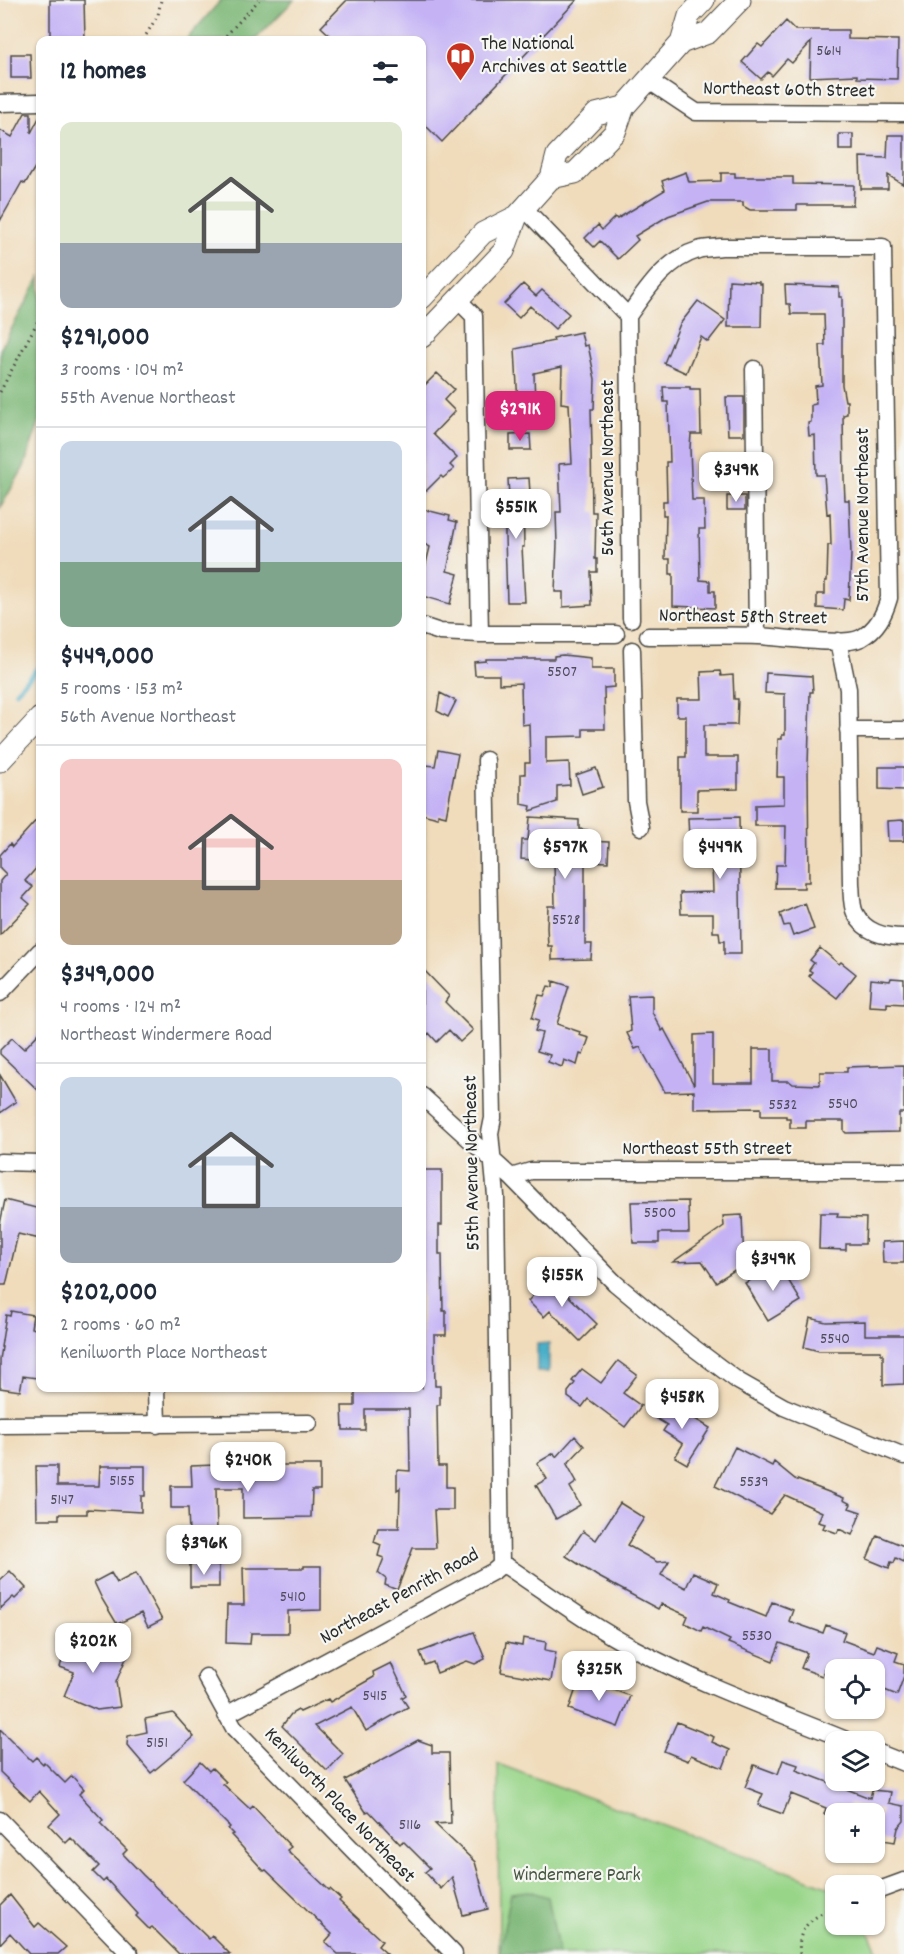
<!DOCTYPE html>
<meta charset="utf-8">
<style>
body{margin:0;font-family:Dekko,sans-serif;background:#f2f2f3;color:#1f2937;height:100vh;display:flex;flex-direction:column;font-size:22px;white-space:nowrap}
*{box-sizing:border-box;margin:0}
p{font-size:20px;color:#747a83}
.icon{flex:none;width:33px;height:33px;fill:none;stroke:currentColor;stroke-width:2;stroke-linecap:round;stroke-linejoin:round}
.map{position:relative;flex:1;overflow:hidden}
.drawer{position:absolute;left:36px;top:36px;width:390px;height:1356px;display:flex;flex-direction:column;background:#fff;border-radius:12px;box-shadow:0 2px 4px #0004}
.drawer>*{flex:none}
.buttons{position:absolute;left:825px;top:1659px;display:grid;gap:12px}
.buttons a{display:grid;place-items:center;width:60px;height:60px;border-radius:12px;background:#fff;box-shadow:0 2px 4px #0004;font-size:30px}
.price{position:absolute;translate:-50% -51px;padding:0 14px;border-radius:12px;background:#fff;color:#222;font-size:20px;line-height:39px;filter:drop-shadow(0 2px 3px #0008)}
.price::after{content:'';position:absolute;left:50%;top:36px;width:18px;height:14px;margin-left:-9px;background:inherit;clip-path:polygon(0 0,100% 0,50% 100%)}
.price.active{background:#db2777;color:#fff}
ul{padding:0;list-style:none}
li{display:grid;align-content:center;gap:12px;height:318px;padding:0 24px}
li+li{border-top:2px solid #e0e1e3}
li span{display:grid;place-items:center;height:186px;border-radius:12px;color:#555}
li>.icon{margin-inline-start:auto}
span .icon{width:108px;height:108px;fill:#fffc;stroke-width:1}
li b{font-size:26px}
h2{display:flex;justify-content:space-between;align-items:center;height:72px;padding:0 24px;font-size:26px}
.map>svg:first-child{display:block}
.green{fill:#99d589;stroke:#62805a;stroke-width:1.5}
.forest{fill:#7ab675;stroke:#527050;stroke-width:1.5}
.water{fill:#49afc8;stroke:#3a6d7a;stroke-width:1.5}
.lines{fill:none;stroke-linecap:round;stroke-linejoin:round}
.stream{stroke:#49afc8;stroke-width:5}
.building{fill:#c4b2f5}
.minor-casing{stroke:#494641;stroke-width:19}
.major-casing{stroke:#494641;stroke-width:23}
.path{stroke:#494641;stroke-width:3;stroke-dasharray:1.5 4.5;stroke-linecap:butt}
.minor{stroke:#fff;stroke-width:16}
.major{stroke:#fff;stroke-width:21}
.labels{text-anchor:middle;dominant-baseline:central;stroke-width:4.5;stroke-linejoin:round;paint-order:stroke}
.number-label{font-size:16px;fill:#514d5e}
.poi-label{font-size:20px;fill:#2b2b2b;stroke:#f6f6f2;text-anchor:start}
.street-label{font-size:20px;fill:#2b2b2b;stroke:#f6f6f2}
.park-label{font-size:20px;fill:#465642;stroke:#f6f6f2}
</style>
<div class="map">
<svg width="904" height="1954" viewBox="0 0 904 1954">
<rect width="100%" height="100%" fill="#f6f6f2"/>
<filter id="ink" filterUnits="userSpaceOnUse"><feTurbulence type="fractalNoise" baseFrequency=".0167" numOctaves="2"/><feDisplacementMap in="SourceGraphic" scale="12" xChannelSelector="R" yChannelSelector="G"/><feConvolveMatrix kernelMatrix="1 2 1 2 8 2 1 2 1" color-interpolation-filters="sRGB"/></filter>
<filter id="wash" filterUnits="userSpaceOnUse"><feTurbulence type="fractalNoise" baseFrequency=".008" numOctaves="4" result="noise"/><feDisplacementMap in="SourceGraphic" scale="24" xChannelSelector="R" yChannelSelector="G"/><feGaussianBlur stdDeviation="1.35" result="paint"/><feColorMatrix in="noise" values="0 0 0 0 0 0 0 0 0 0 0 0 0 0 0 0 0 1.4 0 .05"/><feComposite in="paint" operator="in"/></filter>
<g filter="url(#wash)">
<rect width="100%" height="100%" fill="#f0dcbb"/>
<path class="green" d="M 498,1764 L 835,1889 L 836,1924 L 865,1925 L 879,1954 L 499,1954 Z"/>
<path class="forest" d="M 221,0 L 294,0 L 255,40 L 186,40 Z
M 40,276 L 40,419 L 24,467 L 0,508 L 0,350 Z
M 528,1891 L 548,1897 L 559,1954 L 499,1954 L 511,1893 Z"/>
<path class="water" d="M 549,1343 L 549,1372 L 537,1372 L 537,1344 Z"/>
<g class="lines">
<path class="stream" d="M 16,691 L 40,666"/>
</g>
<g id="blocks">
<path class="building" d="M 50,0 L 84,0 L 85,40 L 50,40 Z
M 347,0 L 577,0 L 442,142 L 422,122 L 422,40 L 335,40 L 321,27 Z
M 786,21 L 795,30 L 848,30 L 848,39 L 898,40 L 897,79 L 857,78 L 857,75 L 810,77 L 811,42 L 792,63 L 787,59 L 772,76 L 768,72 L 761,79 L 742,62 L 758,44 L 762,47 Z
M 11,54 L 30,54 L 31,78 L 11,78 Z
M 25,113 L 31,113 L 31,133 L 40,116 L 40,159 L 25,184 L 22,182 L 0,221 L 0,130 L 12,137 Z
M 839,134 L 853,134 L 853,150 L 839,150 Z
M 888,135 L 904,135 L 904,185 L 888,175 L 888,189 L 861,189 L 860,157 L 887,158 Z
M 686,172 L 689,182 L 721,181 L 721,173 L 735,173 L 735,177 L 793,177 L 793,184 L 854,185 L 853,205 L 797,205 L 797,210 L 750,210 L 743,206 L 743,202 L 708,202 L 668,216 L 635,236 L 638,240 L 618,259 L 600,241 L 594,247 L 585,238 L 598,225 L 602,230 L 615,217 L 617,219 L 665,190 L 662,181 Z
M 729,280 L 759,282 L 759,284 L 762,284 L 761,327 L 728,327 Z
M 523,284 L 536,296 L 542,290 L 569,314 L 555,329 L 530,306 L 519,318 L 504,304 Z
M 785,285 L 839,287 L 839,297 L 842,297 L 842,385 L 845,401 L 847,401 L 847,414 L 843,415 L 844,478 L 845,500 L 849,500 L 851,554 L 849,600 L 844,599 L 843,610 L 817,608 L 817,594 L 825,594 L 825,581 L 827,581 L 828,545 L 831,545 L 830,513 L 827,514 L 824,475 L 816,475 L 815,435 L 809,436 L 808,423 L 811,422 L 811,405 L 816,404 L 815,386 L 822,385 L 820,345 L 825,345 L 824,314 L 791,314 L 790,304 L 786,304 Z
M 698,301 L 725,320 L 708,342 L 701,337 L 686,373 L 664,363 L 680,324 Z
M 581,332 L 584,346 L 588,345 L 595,379 L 594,409 L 591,409 L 592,446 L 591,446 L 592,512 L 596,512 L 595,559 L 597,559 L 597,572 L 591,572 L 592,605 L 563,607 L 563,592 L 555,592 L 557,544 L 556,512 L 561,512 L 559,464 L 572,463 L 569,404 L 561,403 L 562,367 L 534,373 L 535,405 L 518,405 L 515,349 L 554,341 L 553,338 Z
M 437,373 L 454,389 L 444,400 L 455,411 L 433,434 L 457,458 L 450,465 L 454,469 L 443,478 L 441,476 L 422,495 L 422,388 Z
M 663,387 L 690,387 L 690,389 L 700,389 L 701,434 L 691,434 L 690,448 L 692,500 L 704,500 L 705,529 L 699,529 L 700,580 L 710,581 L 710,591 L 715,591 L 715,608 L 673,606 L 673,574 L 670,574 L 670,559 L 665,559 L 666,515 L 663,515 L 663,501 L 667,501 L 666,462 L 670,462 L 668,402 L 664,402 Z
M 726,397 L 744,397 L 744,435 L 728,435 Z
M 530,434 L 531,450 L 510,450 L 510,435 Z
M 529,478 L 530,493 L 523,493 L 524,547 L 522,547 L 525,602 L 507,602 L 505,537 L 505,515 L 510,515 L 508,479 Z
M 727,496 L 745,496 L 745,510 L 727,510 Z
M 422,509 L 450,516 L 449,520 L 457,522 L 447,571 L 458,574 L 450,604 L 422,596 L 422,580 L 430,547 L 422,543 Z
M 563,655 L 591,658 L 591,669 L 614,669 L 614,687 L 604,688 L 605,729 L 583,729 L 583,736 L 546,737 L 546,763 L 569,762 L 570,785 L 557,786 L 557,802 L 530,811 L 531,806 L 521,804 L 521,774 L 525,774 L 525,763 L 530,763 L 529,724 L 522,725 L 521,683 L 499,684 L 499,675 L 475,675 L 474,662 L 486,661 L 486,659 L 554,659 L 554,656 Z
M 720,671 L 721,676 L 733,675 L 734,699 L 738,699 L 737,725 L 704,725 L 704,757 L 738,757 L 738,789 L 697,790 L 697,811 L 680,811 L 680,757 L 686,757 L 686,716 L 677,716 L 677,699 L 702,699 L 701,672 Z
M 766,673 L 812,676 L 813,692 L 810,692 L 808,766 L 809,882 L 804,882 L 804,888 L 775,888 L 776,865 L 785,865 L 786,826 L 755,826 L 755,805 L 784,804 L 784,777 L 777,777 L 778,739 L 782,739 L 782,735 L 785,735 L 785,694 L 765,693 Z
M 440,693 L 456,701 L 448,717 L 437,711 Z
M 438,750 L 458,754 L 446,816 L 438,814 L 438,818 L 422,814 L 422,789 L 426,765 L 435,766 Z
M 879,767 L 904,767 L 904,790 L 879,789 Z
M 596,768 L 603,787 L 582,794 L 576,775 Z
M 40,816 L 40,864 L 25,881 L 33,887 L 23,898 L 30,904 L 0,935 L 0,881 L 6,874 L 0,868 L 0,855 L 10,844 L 12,847 Z
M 530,817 L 579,820 L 579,829 L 587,830 L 586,841 L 609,842 L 608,862 L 585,861 L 585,944 L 592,944 L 591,959 L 552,960 L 552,946 L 548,946 L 547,927 L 548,906 L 555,906 L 554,862 L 521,859 L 522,840 L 528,840 Z
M 739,817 L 741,954 L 724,954 L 724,941 L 720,941 L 719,932 L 713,932 L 713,914 L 681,914 L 680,893 L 713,892 L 711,837 L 689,838 L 688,818 Z
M 904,820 L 904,841 L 888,841 L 887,821 Z
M 805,903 L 814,929 L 793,936 L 789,925 L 784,926 L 780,914 Z
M 820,948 L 839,964 L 841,962 L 856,974 L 837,998 L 809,976 L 812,972 L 809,970 L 814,963 L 810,960 Z
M 422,968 L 449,996 L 445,1002 L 473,1030 L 460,1042 L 449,1030 L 437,1042 L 429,1033 L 422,1040 Z
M 891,978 L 904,979 L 904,1004 L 887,1003 L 887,1007 L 869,1006 L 871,979 L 890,981 Z
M 553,981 L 569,986 L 557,1024 L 580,1032 L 579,1035 L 589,1038 L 583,1055 L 580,1054 L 577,1065 L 564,1060 L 562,1067 L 548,1062 L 550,1055 L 537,1051 L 542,1033 L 535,1031 L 539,1020 L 532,1018 L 539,995 L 544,996 L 548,986 L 553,987 Z
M 652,995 L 652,1012 L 662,1031 L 664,1029 L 694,1085 L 694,1035 L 713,1034 L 713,1083 L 753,1083 L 753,1049 L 772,1049 L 772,1081 L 789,1081 L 793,1084 L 820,1085 L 820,1072 L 847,1072 L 847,1067 L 904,1065 L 904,1113 L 899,1113 L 899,1132 L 846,1133 L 844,1131 L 844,1121 L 806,1121 L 806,1128 L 790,1128 L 790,1118 L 786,1118 L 786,1116 L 761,1116 L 761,1108 L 694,1109 L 694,1091 L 665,1092 L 640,1047 L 635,1049 L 627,1033 L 631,1031 L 628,996 Z
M 40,1032 L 40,1092 L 0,1054 L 0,1050 L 12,1038 L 24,1049 Z
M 0,1075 L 16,1102 L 0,1113 Z
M 422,1170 L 442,1170 L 442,1225 L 439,1225 L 439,1254 L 442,1254 L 443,1311 L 446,1311 L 446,1335 L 434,1335 L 435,1386 L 440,1386 L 440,1405 L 437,1405 L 438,1466 L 446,1466 L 446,1487 L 453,1487 L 453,1510 L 434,1510 L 436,1548 L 413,1548 L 397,1590 L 385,1585 L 386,1579 L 378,1573 L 384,1558 L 378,1556 L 381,1545 L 374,1542 L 378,1528 L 399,1528 L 400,1488 L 397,1490 L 397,1470 L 410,1471 L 409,1409 L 365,1409 L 365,1430 L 343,1430 L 342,1406 L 355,1406 L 355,1388 L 422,1388 Z
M 5,1200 L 40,1209 L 40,1239 L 18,1234 L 6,1285 L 0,1285 L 0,1224 Z
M 688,1201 L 689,1233 L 659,1233 L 659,1243 L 633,1243 L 631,1202 Z
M 820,1213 L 838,1213 L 837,1217 L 866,1218 L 865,1244 L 846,1244 L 846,1250 L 819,1249 Z
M 742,1215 L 744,1264 L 716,1282 L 702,1261 L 673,1262 L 724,1226 L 723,1216 Z
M 904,1241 L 904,1263 L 883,1263 L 882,1242 Z
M 778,1263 L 801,1301 L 768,1321 L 745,1283 Z
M 546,1274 L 597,1324 L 580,1341 L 550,1311 L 544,1317 L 528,1301 L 541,1287 L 537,1283 Z
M 11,1311 L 33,1315 L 31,1328 L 40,1330 L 40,1356 L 37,1378 L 23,1376 L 20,1391 L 0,1388 L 0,1360 L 2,1347 L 1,1347 L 6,1315 L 10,1316 Z
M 810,1318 L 826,1322 L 865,1321 L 865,1335 L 904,1335 L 904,1384 L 883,1385 L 883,1354 L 881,1354 L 881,1351 L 819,1351 L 804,1347 Z
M 618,1361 L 637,1375 L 623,1393 L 641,1406 L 625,1427 L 588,1399 L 582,1407 L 568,1397 L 568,1392 L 575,1383 L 572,1381 L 582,1369 L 601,1383 Z
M 664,1400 L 710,1428 L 687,1464 L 675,1457 L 683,1444 L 663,1431 L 667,1425 L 654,1417 Z
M 575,1436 L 584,1446 L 567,1464 L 577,1482 L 570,1487 L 580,1505 L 556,1519 L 536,1485 L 547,1479 L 537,1463 L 554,1453 L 556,1457 Z
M 735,1447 L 772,1466 L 774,1462 L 795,1479 L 844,1498 L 843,1500 L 851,1504 L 849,1508 L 861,1512 L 852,1535 L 839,1529 L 837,1533 L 823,1528 L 825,1524 L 818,1522 L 822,1512 L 785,1495 L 770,1514 L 715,1486 Z
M 215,1465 L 215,1469 L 249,1468 L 249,1465 L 320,1465 L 320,1490 L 312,1490 L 311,1517 L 243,1518 L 243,1488 L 216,1488 L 217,1532 L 189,1533 L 188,1508 L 171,1508 L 171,1486 L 192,1486 L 191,1466 Z
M 36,1466 L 57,1466 L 57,1486 L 99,1486 L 100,1466 L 145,1466 L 145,1496 L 141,1496 L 141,1512 L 87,1509 L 87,1514 L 59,1514 L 59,1519 L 37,1519 Z
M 620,1503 L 644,1518 L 627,1545 L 657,1562 L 669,1561 L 661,1575 L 686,1588 L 693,1572 L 718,1583 L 714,1593 L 730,1600 L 729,1602 L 766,1617 L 772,1602 L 793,1610 L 789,1621 L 823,1633 L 826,1625 L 845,1632 L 842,1640 L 874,1652 L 877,1645 L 898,1653 L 895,1661 L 904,1664 L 904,1676 L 897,1695 L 877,1687 L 880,1680 L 874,1677 L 874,1670 L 833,1670 L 825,1667 L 822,1676 L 801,1668 L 807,1653 L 780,1643 L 773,1661 L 728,1643 L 730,1640 L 703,1627 L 701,1631 L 685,1623 L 688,1616 L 661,1604 L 658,1609 L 597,1576 L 566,1556 L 583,1531 L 596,1540 Z
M 877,1535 L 904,1546 L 904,1562 L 896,1558 L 894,1563 L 891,1562 L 889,1568 L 867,1559 Z
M 190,1564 L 219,1565 L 219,1587 L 190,1587 Z
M 304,1566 L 321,1566 L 321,1610 L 288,1611 L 288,1633 L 251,1633 L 250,1644 L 226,1643 L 227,1605 L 244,1605 L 243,1568 L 304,1568 Z
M 10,1571 L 26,1588 L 15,1599 L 13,1597 L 0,1609 L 0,1580 Z
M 111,1573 L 117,1583 L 136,1573 L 162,1620 L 148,1627 L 141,1613 L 117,1624 L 102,1599 L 94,1582 Z
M 474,1632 L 485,1659 L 475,1664 L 467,1661 L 437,1673 L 433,1662 L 425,1665 L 420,1652 Z
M 70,1635 L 127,1656 L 116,1682 L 120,1707 L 97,1710 L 64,1696 L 74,1672 L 60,1667 Z
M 523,1638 L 546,1642 L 545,1650 L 556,1652 L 551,1681 L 501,1672 L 506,1643 L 522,1646 Z
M 391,1663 L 406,1695 L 402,1698 L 408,1707 L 366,1731 L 352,1707 L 315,1726 L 343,1754 L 327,1771 L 282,1726 L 291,1714 L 298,1710 L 300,1712 L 328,1699 L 330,1702 L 374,1677 L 373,1672 Z
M 580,1677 L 630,1696 L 618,1727 L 569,1709 Z
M 173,1713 L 194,1737 L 151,1773 L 127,1745 L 128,1736 L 147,1732 L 145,1719 Z
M 677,1722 L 714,1737 L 712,1742 L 730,1750 L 723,1768 L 691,1755 L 688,1761 L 664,1751 Z
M 0,1729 L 32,1761 L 36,1757 L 43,1764 L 44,1762 L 65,1783 L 72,1776 L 84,1789 L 79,1794 L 103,1820 L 100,1823 L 127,1850 L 123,1854 L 143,1875 L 209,1939 L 212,1936 L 230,1954 L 179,1954 L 152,1927 L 149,1929 L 136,1916 L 138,1914 L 106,1879 L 103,1882 L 93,1872 L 99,1866 L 71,1838 L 66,1843 L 49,1825 L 60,1814 L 39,1791 L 30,1801 L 0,1772 Z
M 418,1740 L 432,1745 L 432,1753 L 449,1753 L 451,1823 L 435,1824 L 475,1862 L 488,1909 L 463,1915 L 452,1877 L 441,1889 L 425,1872 L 430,1868 L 403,1841 L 400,1844 L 369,1811 L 366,1812 L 345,1780 Z
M 783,1760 L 798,1765 L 796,1770 L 870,1798 L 872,1790 L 891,1792 L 889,1803 L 904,1806 L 904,1821 L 898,1828 L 895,1842 L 876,1839 L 881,1809 L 849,1804 L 845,1814 L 824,1814 L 826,1808 L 791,1794 L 783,1814 L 758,1805 L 763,1794 L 745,1787 L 754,1765 L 778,1774 Z
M 200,1762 L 209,1771 L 212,1768 L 226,1782 L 223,1784 L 250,1809 L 253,1806 L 291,1847 L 287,1850 L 329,1890 L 330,1889 L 341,1899 L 339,1901 L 382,1941 L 378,1946 L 387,1954 L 338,1954 L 325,1942 L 332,1934 L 266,1870 L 264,1871 L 231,1835 L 233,1834 L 228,1829 L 230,1827 L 183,1780 Z
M 10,1895 L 35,1927 L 39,1923 L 66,1947 L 58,1954 L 29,1954 L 10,1933 L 0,1944 L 0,1905 Z"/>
</g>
</g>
<g filter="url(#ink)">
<use href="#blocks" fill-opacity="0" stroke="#494641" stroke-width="1.5"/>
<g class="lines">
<defs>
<path id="minor" d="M 648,80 L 696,112 L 904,113
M 0,103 L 40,102
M 524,208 L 628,316 C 647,290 665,260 698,250 C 705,248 714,248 721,247 L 883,247 L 889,598 C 884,615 877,629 861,638 C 843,647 782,637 759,636 C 722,635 685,636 648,636
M 457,299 L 474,316 L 480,634
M 628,316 L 631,619
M 754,369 L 757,636
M 422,626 L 440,632 L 480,634 L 616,634
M 838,641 L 848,689 L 851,884 C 852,892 851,905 855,913 C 865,933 884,937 904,937
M 632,650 L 636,801 L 641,827
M 848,730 L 904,730
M 486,760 L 493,1118 L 490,1133 L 496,1196 L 501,1565
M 0,993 L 40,951
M 422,1096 L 511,1177 L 615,1283 L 686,1342 L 738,1381 L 784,1407 L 904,1456
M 0,1162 L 40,1163
M 511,1177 L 531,1171 L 904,1171
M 156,1388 L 157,1425
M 0,1425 L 309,1423
M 206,1677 L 234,1728 L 454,1954
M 226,1715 L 494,1571 L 501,1565 L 508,1567 C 550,1595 591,1626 635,1649 C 704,1686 778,1712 851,1742
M 874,1751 L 904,1763
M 0,1820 L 130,1954
M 874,1892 L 904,1881"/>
<path id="major" d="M 681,43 L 708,33 L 740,0
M 551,178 L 575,173 L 615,132 L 624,107 L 681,43 L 689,16 L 704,0
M 422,298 L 483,233 L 517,216
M 422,337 L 504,251 L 517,216 L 551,178 L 557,155 L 596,114 L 624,107
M 0,761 L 40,718"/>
</defs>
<use href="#minor" class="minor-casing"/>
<use href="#major" class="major-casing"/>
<path class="path" d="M 143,40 L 158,15 L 161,0
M 222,40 L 259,0
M 0,392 L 40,317
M 800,1954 C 796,1926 813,1918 836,1905"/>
<use href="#minor" class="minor"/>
<use href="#major" class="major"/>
</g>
</g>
<defs>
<symbol id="library-pin" viewBox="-11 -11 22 30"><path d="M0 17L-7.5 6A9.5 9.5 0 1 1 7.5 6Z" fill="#c8321e" stroke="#f6f6f2"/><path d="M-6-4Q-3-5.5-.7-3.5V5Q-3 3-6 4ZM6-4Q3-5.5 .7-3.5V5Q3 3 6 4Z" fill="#fff"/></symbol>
</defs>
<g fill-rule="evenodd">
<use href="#library-pin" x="444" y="40" width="33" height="45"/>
</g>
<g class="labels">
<g class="number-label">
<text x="829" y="51">5614</text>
<text x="562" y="672">5507</text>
<text x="566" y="920">5528</text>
<text x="843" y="1104">5540</text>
<text x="783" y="1105">5532</text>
<text x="660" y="1213">5500</text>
<text x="835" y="1339">5540</text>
<text x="122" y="1481">5155</text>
<text x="754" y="1482">5539</text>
<text x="62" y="1500">5147</text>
<text x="293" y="1597">5410</text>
<text x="757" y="1636">5530</text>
<text x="375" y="1696">5415</text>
<text x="157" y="1743">5151</text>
<text x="410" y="1825">5116</text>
</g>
<g class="poi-label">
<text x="481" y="45">The National<tspan x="481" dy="23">Archives at Seattle</tspan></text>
</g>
<g class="street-label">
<text transform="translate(789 91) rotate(1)">Northeast 60th Street</text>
<text transform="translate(609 468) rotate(-90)">56th Avenue Northeast</text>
<text transform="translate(864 515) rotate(-90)">57th Avenue Northeast</text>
<text transform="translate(743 618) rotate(1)">Northeast 58th Street</text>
<text x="707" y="1150">Northeast 55th Street</text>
<text transform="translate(473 1163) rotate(-91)">55th Avenue Northeast</text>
<text transform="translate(400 1597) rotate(-29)">Northeast Penrith Road</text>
<text transform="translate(339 1806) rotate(46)">Kenilworth Place Northeast</text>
</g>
<g class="park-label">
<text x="577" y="1876">Windermere Park</text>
</g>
</g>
</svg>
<div class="buttons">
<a><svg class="icon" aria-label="locate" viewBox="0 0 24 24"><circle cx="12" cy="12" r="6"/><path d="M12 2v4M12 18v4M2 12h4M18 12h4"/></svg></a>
<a><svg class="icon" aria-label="layers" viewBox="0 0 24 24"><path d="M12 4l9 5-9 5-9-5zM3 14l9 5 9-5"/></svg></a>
<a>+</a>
<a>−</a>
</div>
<b class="price active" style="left:520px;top:442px">$291K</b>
<b class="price" style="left:736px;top:503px">$349K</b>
<b class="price" style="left:516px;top:540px">$551K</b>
<b class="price" style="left:565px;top:880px">$597K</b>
<b class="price" style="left:720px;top:880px">$449K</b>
<b class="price" style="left:773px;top:1292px">$349K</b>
<b class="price" style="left:562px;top:1308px">$155K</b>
<b class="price" style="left:682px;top:1430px">$458K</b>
<b class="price" style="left:248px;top:1493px">$240K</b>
<b class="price" style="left:204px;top:1576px">$396K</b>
<b class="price" style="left:93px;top:1674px">$202K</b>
<b class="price" style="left:599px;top:1702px">$325K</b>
<section class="drawer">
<h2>12 homes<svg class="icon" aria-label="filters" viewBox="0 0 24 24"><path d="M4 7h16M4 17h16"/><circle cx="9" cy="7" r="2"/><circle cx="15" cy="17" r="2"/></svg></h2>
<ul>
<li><span style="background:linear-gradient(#dfe7d0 65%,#9aa5b1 0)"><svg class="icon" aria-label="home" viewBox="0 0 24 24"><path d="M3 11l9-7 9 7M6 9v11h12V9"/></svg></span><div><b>$291,000</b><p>3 rooms · 104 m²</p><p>55th Avenue Northeast</p></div></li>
<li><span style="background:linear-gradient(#c9d6e8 65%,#7fa58c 0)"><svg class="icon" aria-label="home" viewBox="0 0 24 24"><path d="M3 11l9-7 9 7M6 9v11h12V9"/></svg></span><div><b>$449,000</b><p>5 rooms · 153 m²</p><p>56th Avenue Northeast</p></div></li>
<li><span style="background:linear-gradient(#f6c9c9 65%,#b9a48a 0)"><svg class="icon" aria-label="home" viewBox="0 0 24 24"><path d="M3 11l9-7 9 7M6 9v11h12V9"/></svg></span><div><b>$349,000</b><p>4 rooms · 124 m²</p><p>Northeast Windermere Road</p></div></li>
<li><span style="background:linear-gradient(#c9d6e8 70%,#9aa5b1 0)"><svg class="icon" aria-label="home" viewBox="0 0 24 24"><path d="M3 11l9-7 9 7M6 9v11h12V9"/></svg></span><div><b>$202,000</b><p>2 rooms · 60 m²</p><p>Kenilworth Place Northeast</p></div></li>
</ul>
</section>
</div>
